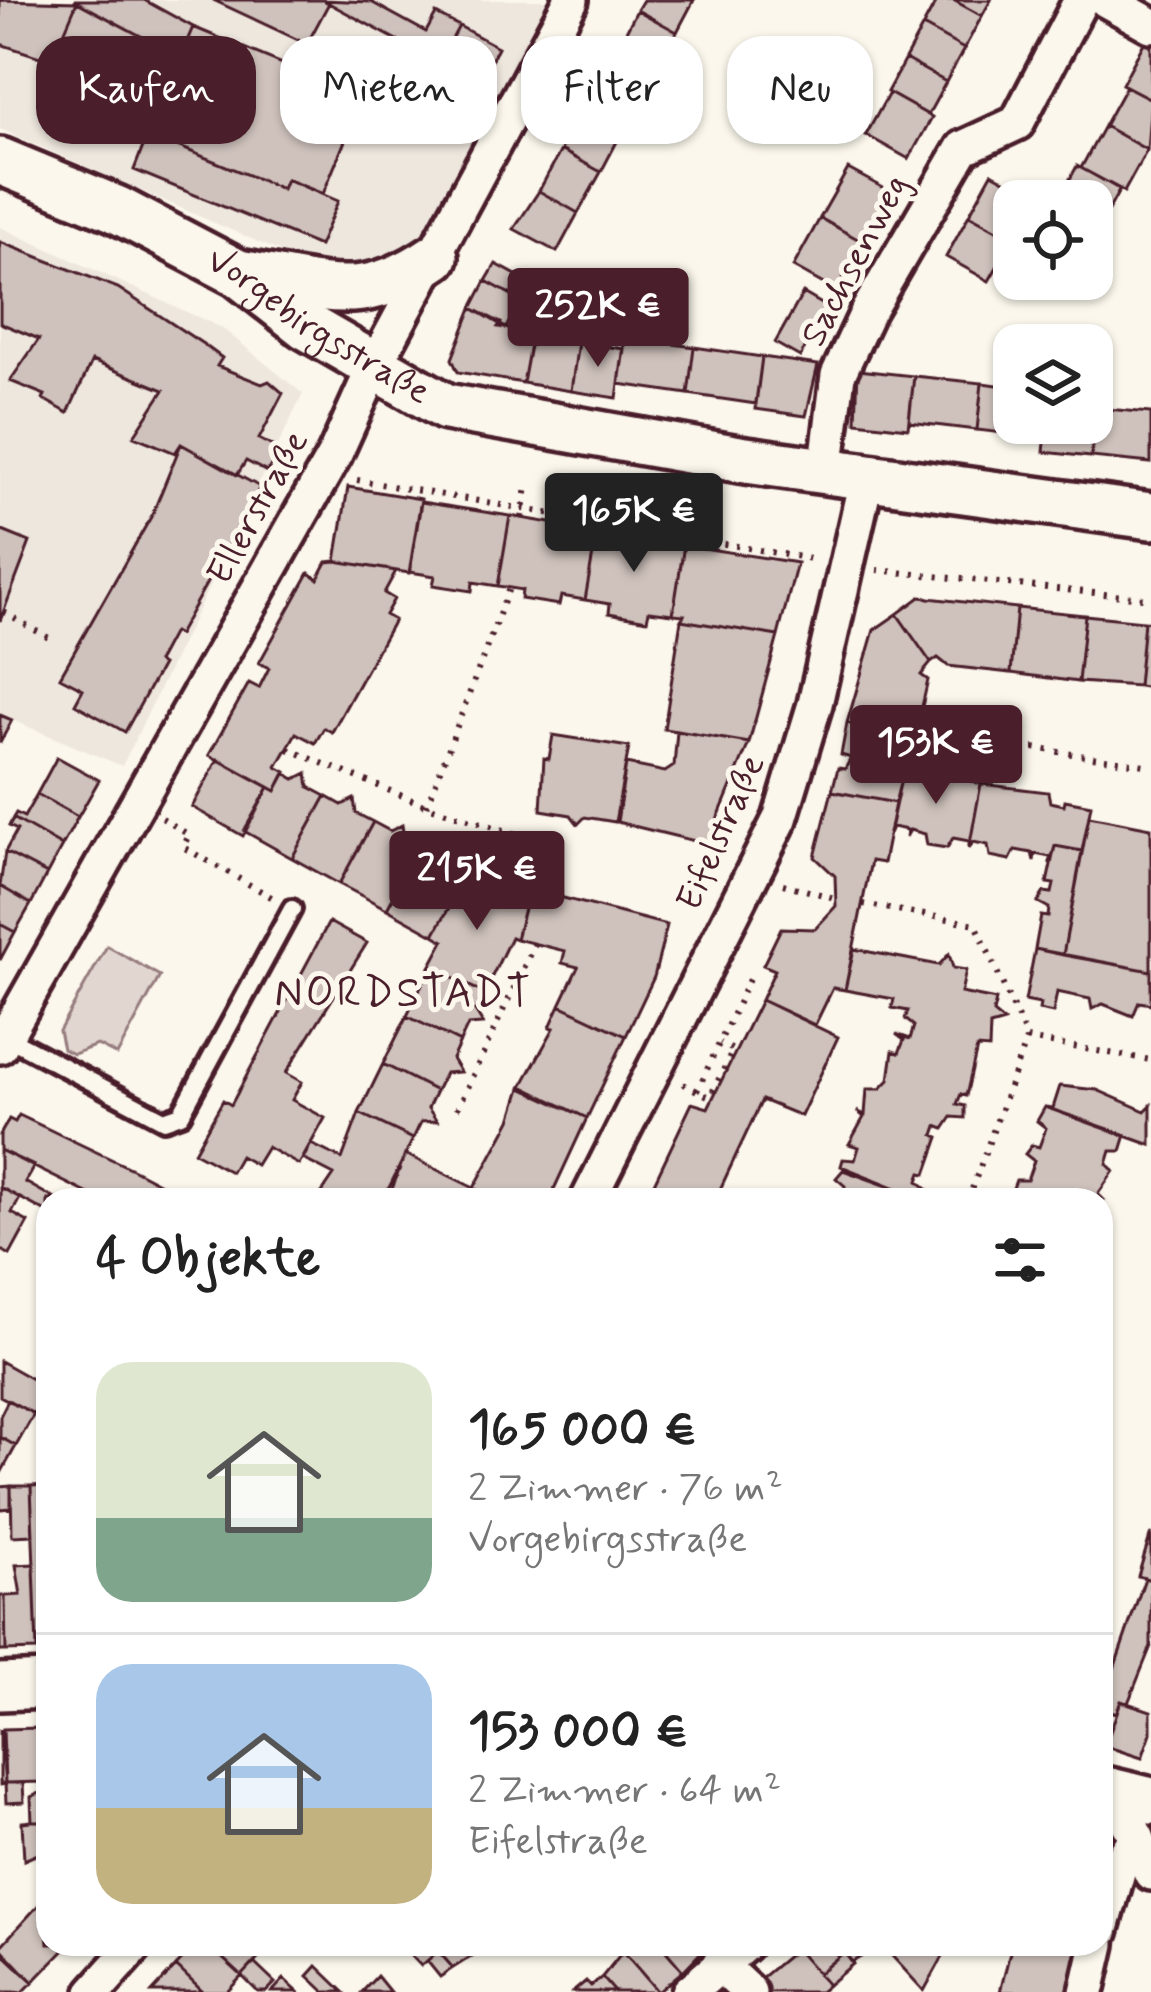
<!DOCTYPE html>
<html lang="de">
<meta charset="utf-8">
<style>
body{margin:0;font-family:Mynerve,sans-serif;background:#f2f2f2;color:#222;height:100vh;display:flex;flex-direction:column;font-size:45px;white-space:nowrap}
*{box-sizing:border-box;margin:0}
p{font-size:39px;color:#767676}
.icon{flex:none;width:66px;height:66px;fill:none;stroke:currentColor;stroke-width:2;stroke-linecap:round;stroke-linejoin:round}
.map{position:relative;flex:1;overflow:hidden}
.sheet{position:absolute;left:36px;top:1188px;width:1077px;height:768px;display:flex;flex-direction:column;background:#fff;border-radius:36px;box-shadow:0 3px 9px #0004}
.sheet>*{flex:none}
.top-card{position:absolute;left:36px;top:36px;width:1080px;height:108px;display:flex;gap:24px}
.fabs{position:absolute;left:993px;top:180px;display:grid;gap:24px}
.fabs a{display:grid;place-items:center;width:120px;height:120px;border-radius:24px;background:#fff;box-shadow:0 3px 9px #0004;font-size:60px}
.price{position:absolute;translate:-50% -102px;padding:0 27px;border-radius:12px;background:#4a1f2b;color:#fff;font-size:39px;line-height:78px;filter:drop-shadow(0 3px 6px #0008)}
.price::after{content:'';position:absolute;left:50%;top:72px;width:36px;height:27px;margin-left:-18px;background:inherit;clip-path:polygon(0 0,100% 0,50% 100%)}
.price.selected{background:#222;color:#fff}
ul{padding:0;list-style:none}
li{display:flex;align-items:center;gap:36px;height:300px;padding:0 60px}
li+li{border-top:3px solid #e0e0e0}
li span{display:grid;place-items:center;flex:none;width:336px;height:240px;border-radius:36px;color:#555}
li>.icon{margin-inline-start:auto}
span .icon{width:144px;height:144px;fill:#fffc;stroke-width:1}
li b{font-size:51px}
h2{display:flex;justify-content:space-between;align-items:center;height:144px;padding:0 60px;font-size:51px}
.pill{padding:0 42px;border-radius:36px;background:#fff;box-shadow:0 3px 9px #0004;font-size:42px;line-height:108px}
.pill.selected{background:#4a1f2b;color:#fff}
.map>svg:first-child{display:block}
.built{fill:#eee7de}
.green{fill:#e2d7d0;stroke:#967b7e;stroke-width:3}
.building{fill:#cfc2bc;stroke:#4a1f2b;stroke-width:3}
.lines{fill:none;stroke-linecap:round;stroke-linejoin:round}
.lane-casing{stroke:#4a1f2b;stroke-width:26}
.street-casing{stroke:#4a1f2b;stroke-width:42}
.secondary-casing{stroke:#4a1f2b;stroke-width:54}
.path{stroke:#4a1f2b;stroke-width:6;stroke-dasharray:3 9;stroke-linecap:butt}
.lane{stroke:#fbf7ec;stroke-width:16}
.street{stroke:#fbf7ec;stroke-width:33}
.secondary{stroke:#fbf7ec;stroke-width:45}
.labels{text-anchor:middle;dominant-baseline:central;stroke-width:10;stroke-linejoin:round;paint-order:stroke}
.street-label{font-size:36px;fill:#4a1f2b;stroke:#fbf7ec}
.quarter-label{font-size:42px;letter-spacing:3px;fill:#4a1f2b;stroke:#fbf7ec}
</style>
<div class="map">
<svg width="1151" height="1992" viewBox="0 0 1151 1992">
<rect width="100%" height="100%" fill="#fbf7ec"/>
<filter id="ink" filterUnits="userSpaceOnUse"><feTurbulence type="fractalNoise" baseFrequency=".00833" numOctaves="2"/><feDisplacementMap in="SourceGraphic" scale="24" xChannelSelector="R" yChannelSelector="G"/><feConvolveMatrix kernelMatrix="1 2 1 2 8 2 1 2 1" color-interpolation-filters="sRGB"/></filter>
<g filter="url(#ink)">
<path class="built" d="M 0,0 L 547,0 L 395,302 L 0,129 Z
M 0,227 L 222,328 L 303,394 L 122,766 L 0,715 Z"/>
<path class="green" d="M 107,946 L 160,976 L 117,1055 L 97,1045 L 73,1054 L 63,1049 L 59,1031 Z"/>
<path class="building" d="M 0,0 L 77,2 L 52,61 L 0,44 Z
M 74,0 L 144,0 L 193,27 L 180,57 Z
M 213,0 L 323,0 L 329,3 L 307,44 Z
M 323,0 L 371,2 L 426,32 L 436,14 L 459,26 L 439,63 Z
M 643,0 L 694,0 L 677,32 L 637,10 Z
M 937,0 L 953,0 L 982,16 L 964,49 L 923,26 Z
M 953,0 L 991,0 L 982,16 Z
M 77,2 L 180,57 L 154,120 L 46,75 Z
M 637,10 L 677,32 L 659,64 L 620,43 Z
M 459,26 L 498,47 L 479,83 L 439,63 Z
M 923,26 L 964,49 L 946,82 L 905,59 Z
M 193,27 L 363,97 L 323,194 L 286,179 L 282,189 L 148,134 Z
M 1145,41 L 1151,44 L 1151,99 L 1122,84 Z
M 620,43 L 659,64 L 638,103 L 595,80 Z
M 905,59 L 946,82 L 928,115 L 887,92 Z
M 1126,86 L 1151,99 L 1147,150 L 1104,126 Z
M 889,93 L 932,117 L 909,159 L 866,135 Z
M 579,109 L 622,132 L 601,172 L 561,150 Z
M 1104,126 L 1147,150 L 1124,192 L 1081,168 Z
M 148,134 L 282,189 L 286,179 L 338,201 L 319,246 L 134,170 Z
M 561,150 L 601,172 L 578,213 L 539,191 Z
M 1077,166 L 1120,189 L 1097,231 L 1092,228 L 1092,201 L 1058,201 Z
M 848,169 L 891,192 L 863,242 L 820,218 Z
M 992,173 L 1036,197 L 1014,201 L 1013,239 L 969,215 Z
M 539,191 L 578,213 L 557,252 L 514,229 Z
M 969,215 L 1013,239 L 989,281 L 946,257 Z
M 820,218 L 863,242 L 836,291 L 793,267 Z
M 0,242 L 118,288 L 203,344 L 222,358 L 217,366 L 262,384 L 269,381 L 283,393 L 259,439 L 280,450 L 267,472 L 246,461 L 237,475 L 181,444 L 175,453 L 134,436 L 164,390 L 92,361 L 68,413 L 43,399 L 45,395 L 10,381 L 39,339 L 0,323 Z
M 496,264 L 527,281 L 521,300 L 486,281 Z
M 486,281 L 521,300 L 506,328 L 472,308 Z
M 803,293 L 827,307 L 800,357 L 775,343 Z
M 472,308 L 501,323 L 498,327 L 532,333 L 523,383 L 458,372 L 452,359 Z
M 532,335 L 578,342 L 571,391 L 523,383 Z
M 625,337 L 694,347 L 688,394 L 619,384 Z
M 578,342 L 624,349 L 617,398 L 571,391 Z
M 694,347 L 762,357 L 756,404 L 688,394 Z
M 762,357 L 818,365 L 806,416 L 755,409 Z
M 858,370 L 914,376 L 908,428 L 856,422 Z
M 914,376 L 982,383 L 977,430 L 909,422 Z
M 982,383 L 1014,387 L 1014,423 L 1047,423 L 1046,438 L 977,430 Z
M 1092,407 L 1096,408 L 1091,457 L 1044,452 L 1047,423 L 1092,423 Z
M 1096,408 L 1151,413 L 1151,463 L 1091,457 Z
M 181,444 L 260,487 L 223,554 L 218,551 L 210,566 L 215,568 L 178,635 L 173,632 L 157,662 L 162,665 L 125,732 L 75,704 L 83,689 L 60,677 L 152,515 Z
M 348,487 L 421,499 L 409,573 L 336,561 Z
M 421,502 L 510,516 L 498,586 L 473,582 L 472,591 L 433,585 L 435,576 L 410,572 Z
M 510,516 L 597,531 L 585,600 L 561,596 L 559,605 L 521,599 L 522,590 L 498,586 Z
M 0,530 L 30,542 L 0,621 Z
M 597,531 L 684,545 L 673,614 L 649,611 L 647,620 L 609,613 L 610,604 L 585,600 Z
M 684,545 L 797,563 L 778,636 L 681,620 L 684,615 L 673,614 Z
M 336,561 L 396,571 L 384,593 L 394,599 L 385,615 L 394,620 L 332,732 L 324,728 L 315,743 L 296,733 L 277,767 L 286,772 L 276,791 L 209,755 L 249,683 L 259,688 L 269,668 L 259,663 L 309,573 L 318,579 L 327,562 Z
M 920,597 L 1017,608 L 1011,673 L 948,666 L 938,658 L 931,663 L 897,614 Z
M 1017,608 L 1085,615 L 1078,682 L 1011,673 Z
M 897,614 L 931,663 L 921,675 L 928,680 L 914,742 L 847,723 L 874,630 Z
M 1085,615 L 1144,621 L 1138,686 L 1078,682 Z
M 681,620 L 778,636 L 749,743 L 664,729 Z
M 1144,621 L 1151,622 L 1151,688 L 1138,686 Z
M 0,715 L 12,720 L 0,743 Z
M 847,723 L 911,740 L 895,803 L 832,791 L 838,768 L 845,769 L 851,758 L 841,755 Z
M 677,731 L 749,743 L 707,844 L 617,822 L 626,764 L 665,772 L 674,766 Z
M 553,735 L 629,747 L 615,822 L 585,817 L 578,824 L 571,815 L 541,810 L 544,758 L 549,759 Z
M 57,757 L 99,780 L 78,817 L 37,794 Z
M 218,759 L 269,787 L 243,836 L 192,807 Z
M 903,770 L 945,773 L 981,784 L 969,849 L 969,841 L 953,838 L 947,848 L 927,845 L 925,834 L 910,830 L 906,837 L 907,830 L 892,827 L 889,834 Z
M 285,773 L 295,779 L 307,773 L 309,787 L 326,796 L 292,858 L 244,831 L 269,787 L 276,791 Z
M 981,784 L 1048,792 L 1050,802 L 1064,805 L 1065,800 L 1091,805 L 1082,851 L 1055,846 L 1050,864 L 1050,857 L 1035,854 L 1034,861 L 1032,853 L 1015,850 L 1010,860 L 990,856 L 988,845 L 973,842 L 969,849 Z
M 832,791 L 895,803 L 883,863 L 871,861 L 845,990 L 833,988 L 815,1025 L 761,1000 L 775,970 L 763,965 L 781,928 L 815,929 L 836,906 L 835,876 L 815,857 Z
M 37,794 L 78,817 L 62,846 L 13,818 L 16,813 L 24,817 Z
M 326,796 L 342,805 L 354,799 L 356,813 L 373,822 L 339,884 L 292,858 Z
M 1089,816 L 1151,828 L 1151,971 L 1063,955 Z
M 13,818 L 62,846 L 47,874 L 5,852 L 17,830 L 9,826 Z
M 373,822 L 390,831 L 402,825 L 404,838 L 420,848 L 387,909 L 339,884 Z
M 1055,846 L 1082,851 L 1063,955 L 1035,949 L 1041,916 L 1048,917 L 1049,908 L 1038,902 L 1044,892 L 1052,893 L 1054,884 L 1047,883 Z
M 420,848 L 437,857 L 449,851 L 451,864 L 468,873 L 434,935 L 387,909 Z
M 5,852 L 47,874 L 31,904 L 0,886 Z
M 468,873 L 525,905 L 516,939 L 511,937 L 484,993 L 430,967 L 444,941 L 434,935 Z
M 0,886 L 31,904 L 15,932 L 0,924 Z
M 529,889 L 667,925 L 654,977 L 626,1036 L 560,1005 L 578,967 L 562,963 L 565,951 L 516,939 Z
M 329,922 L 367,943 L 286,1073 L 302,1082 L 292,1100 L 325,1118 L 299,1165 L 267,1147 L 256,1165 L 240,1156 L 231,1172 L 194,1152 L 223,1100 L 231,1105 Z
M 0,924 L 15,932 L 0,960 Z
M 854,949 L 939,965 L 949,954 L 953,968 L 966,970 L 961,993 L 996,1000 L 993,1013 L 1004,1022 L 990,1026 L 989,1049 L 977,1048 L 966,1096 L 961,1094 L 957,1104 L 965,1106 L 965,1118 L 952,1117 L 944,1129 L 937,1126 L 934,1135 L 939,1137 L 926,1174 L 921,1173 L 918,1181 L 927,1189 L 921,1198 L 841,1166 L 843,1159 L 855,1160 L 859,1147 L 849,1144 L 864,1117 L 857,1111 L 865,1115 L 867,1089 L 880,1089 L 889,1080 L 893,1051 L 899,1053 L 904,1040 L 896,1034 L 910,1039 L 914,1026 L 905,1019 L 908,1011 L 892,1008 L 894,999 L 845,990 Z
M 1035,949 L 1151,971 L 1151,1004 L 1139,1002 L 1133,1016 L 1103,1004 L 1092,1009 L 1090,999 L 1057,992 L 1053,1013 L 1039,1010 L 1040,1004 L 1025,1001 Z
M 430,967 L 484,993 L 475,1011 L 483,1024 L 468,1025 L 460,1042 L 407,1016 Z
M 761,1000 L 838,1037 L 801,1116 L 762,1100 L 715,1200 L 646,1200 L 692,1103 L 708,1108 Z
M 560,1005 L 626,1036 L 587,1118 L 522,1086 L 554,1028 L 550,1027 Z
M 407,1016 L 460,1042 L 452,1059 L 460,1072 L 445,1073 L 436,1091 L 383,1064 Z
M 383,1064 L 436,1091 L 428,1108 L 437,1121 L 421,1122 L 413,1139 L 359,1113 Z
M 1060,1086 L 1097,1090 L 1145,1111 L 1151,1105 L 1151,1145 L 1045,1107 L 1053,1108 Z
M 521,1088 L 587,1118 L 549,1200 L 500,1200 L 474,1188 L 511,1120 Z
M 1045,1107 L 1126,1135 L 1121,1151 L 1111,1151 L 1107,1164 L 1114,1171 L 1098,1194 L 1103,1199 L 1020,1200 L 1013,1188 L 1016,1180 L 1027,1180 L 1034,1161 L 1025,1154 L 1032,1145 L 1039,1147 L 1046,1128 L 1037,1121 Z
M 359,1113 L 413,1139 L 383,1200 L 317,1200 L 334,1175 L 303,1159 L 311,1144 L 342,1159 Z
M 19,1115 L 134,1170 L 191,1200 L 101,1200 L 0,1150 L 0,1135 L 9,1119 L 15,1122 Z
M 0,1150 L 34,1166 L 25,1182 L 57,1200 L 48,1200 L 48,1213 L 0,1187 Z
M 405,1154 L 474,1188 L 500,1200 L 408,1200 L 391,1192 Z
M 843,1170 L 921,1198 L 922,1200 L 835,1200 L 828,1197 L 841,1198 L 845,1186 L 836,1178 Z
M 0,1187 L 20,1198 L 12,1213 L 28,1222 L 10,1255 L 0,1249 Z
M 0,1361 L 48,1388 L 34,1414 L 0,1396 Z
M 8,1400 L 34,1414 L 16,1446 L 0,1437 L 0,1416 Z
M 0,1437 L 16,1446 L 0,1475 Z
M 48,1485 L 48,1649 L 37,1650 L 31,1486 Z
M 11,1486 L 11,1508 L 0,1509 L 0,1487 Z
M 11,1486 L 31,1486 L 33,1535 L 12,1536 Z
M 1151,1533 L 1151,1580 L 1138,1576 Z
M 34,1564 L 37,1650 L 6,1651 L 5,1596 L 21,1595 L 16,1565 Z
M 1145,1578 L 1151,1580 L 1151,1646 L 1128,1703 L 1121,1701 L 1116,1713 L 1101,1707 Z
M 0,1596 L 5,1596 L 6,1651 L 0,1651 Z
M 1121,1701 L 1151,1711 L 1151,1733 L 1142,1758 L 1105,1746 Z
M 48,1727 L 48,1778 L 42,1778 L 39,1728 Z
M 39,1728 L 42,1782 L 5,1783 L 3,1729 Z
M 0,1729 L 5,1783 L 0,1785 Z
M 42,1778 L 48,1778 L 48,1820 L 44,1821 Z
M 5,1783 L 23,1783 L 24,1802 L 6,1803 Z
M 42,1792 L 44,1821 L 32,1821 L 31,1797 Z
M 32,1821 L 44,1821 L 45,1851 L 24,1860 L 22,1822 Z
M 44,1899 L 48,1944 L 70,1944 L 33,1982 L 0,1947 Z
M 197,1944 L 207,1944 L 242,1976 L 227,1992 L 203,1992 L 176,1966 Z
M 207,1944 L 272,1944 L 242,1976 Z
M 412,1944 L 432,1944 L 438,1951 L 421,1966 L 406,1950 Z
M 432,1944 L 487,1946 L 491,1944 L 453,1968 Z
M 631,1944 L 660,1944 L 683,1971 L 658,1992 L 623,1951 Z
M 660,1944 L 700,1944 L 704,1949 L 683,1971 Z
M 802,1944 L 837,1944 L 844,1952 L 818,1974 L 796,1949 Z
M 854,1944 L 869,1944 L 873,1950 L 852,1962 L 844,1952 Z
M 881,1944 L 914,1946 L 950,1944 L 924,1991 Z
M 1005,1944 L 1081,1944 L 1070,1992 L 1000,1992 L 1011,1948 Z
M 796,1949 L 828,1985 L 820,1992 L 769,1992 L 761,1978 Z
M 0,1951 L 33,1982 L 23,1992 L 0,1992 Z
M 438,1951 L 453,1968 L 440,1977 L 427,1961 Z
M 623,1951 L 658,1992 L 615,1992 L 602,1977 Z
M 844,1952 L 853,1964 L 828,1985 L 818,1974 Z
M 254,1963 L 275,1983 L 266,1992 L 258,1992 L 242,1976 Z
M 176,1966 L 203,1992 L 152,1992 Z
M 317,1966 L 344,1992 L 325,1992 L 308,1976 Z
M 377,1976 L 390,1992 L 362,1992 Z
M 602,1977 L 615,1992 L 573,1992 L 586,1981 L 591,1986 Z
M 284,1979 L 298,1992 L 272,1992 Z"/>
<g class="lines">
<defs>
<path id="lane" d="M 5,1036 L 164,1120 L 181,1114 L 292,909"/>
<path id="street" d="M 1106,0 L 1151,25
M 826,471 L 838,375 L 868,311 L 963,148 L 1017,123 L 1081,0
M 0,1046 L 335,454 L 375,365 L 571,0
M 588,1200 L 780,819 L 815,704 L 867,476
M 1137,1837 L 1151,1873
M 1101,1932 L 1121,1861 L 1137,1837 L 1108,1790
M 719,1964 L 749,1992
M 94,1992 L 137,1944
M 689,1992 L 745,1944
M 1087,1992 L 1098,1944"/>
<g id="secondary">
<path id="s1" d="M 0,161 L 116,209 L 238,273 L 306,326 L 446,407 L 739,459 L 1151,516"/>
<path d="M 244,274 C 326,287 362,307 435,257"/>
<path d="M 0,1687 L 48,1685"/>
<path d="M 1101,1789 L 1151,1801"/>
</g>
</defs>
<use href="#lane" class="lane-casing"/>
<use href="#street" class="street-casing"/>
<use href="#secondary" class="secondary-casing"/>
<path class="path" d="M 357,480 L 817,560
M 522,518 L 527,487
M 877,570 L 1151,599
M 4,612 L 54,641
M 915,730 L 1151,766
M 288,749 L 427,806 L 562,848 L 548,894
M 427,806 L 509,588
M 162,818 L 189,835 L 183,847 L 273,898
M 783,884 L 838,899
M 863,904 L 976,924 L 1027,1039 L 1151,1060
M 683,1084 L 710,1097 L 733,1050 L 720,1043
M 697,1091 L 751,975
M 457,1109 L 535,943
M 968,1200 L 1026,1040"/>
<use href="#lane" class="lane"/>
<use href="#street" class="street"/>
<use href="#secondary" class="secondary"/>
</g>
</g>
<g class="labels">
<g class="street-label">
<text transform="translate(856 261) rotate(-62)">Sachsenweg</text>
<text stroke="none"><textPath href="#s1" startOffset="360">Vorgebirgsstraße</textPath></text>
<text transform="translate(259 508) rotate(-61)">Ellerstraße</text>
<text transform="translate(722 833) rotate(-66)">Eifelstraße</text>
</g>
<g class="quarter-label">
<text x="404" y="994">NORDSTADT</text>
</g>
</g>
</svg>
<div class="fabs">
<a><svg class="icon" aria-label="locate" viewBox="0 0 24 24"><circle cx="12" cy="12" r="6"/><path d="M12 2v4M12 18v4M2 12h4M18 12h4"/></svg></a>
<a><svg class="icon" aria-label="layers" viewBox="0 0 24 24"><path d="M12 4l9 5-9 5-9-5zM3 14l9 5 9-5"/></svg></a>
</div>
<b class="price" style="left:598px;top:370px">252K €</b>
<b class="price selected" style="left:634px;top:575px">165K €</b>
<b class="price" style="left:936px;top:807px">153K €</b>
<b class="price" style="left:477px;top:933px">215K €</b>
<div class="top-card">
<a class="pill selected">Kaufen</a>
<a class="pill">Mieten</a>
<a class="pill">Filter</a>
<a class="pill">Neu</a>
</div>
<section class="sheet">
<h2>4 Objekte<svg class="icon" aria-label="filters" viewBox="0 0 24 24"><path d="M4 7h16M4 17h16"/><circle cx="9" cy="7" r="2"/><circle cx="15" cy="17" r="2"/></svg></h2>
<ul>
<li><span style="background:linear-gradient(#dfe7d0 65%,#7fa58c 0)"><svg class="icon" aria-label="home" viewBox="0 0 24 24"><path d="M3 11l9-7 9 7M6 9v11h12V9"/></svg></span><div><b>165 000 €</b><p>2 Zimmer · 76 m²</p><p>Vorgebirgsstraße</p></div></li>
<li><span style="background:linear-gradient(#a9c7e8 60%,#c2b280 0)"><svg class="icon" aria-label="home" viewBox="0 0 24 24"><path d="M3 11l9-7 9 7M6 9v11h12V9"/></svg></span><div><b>153 000 €</b><p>2 Zimmer · 64 m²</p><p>Eifelstraße</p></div></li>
</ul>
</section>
</div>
